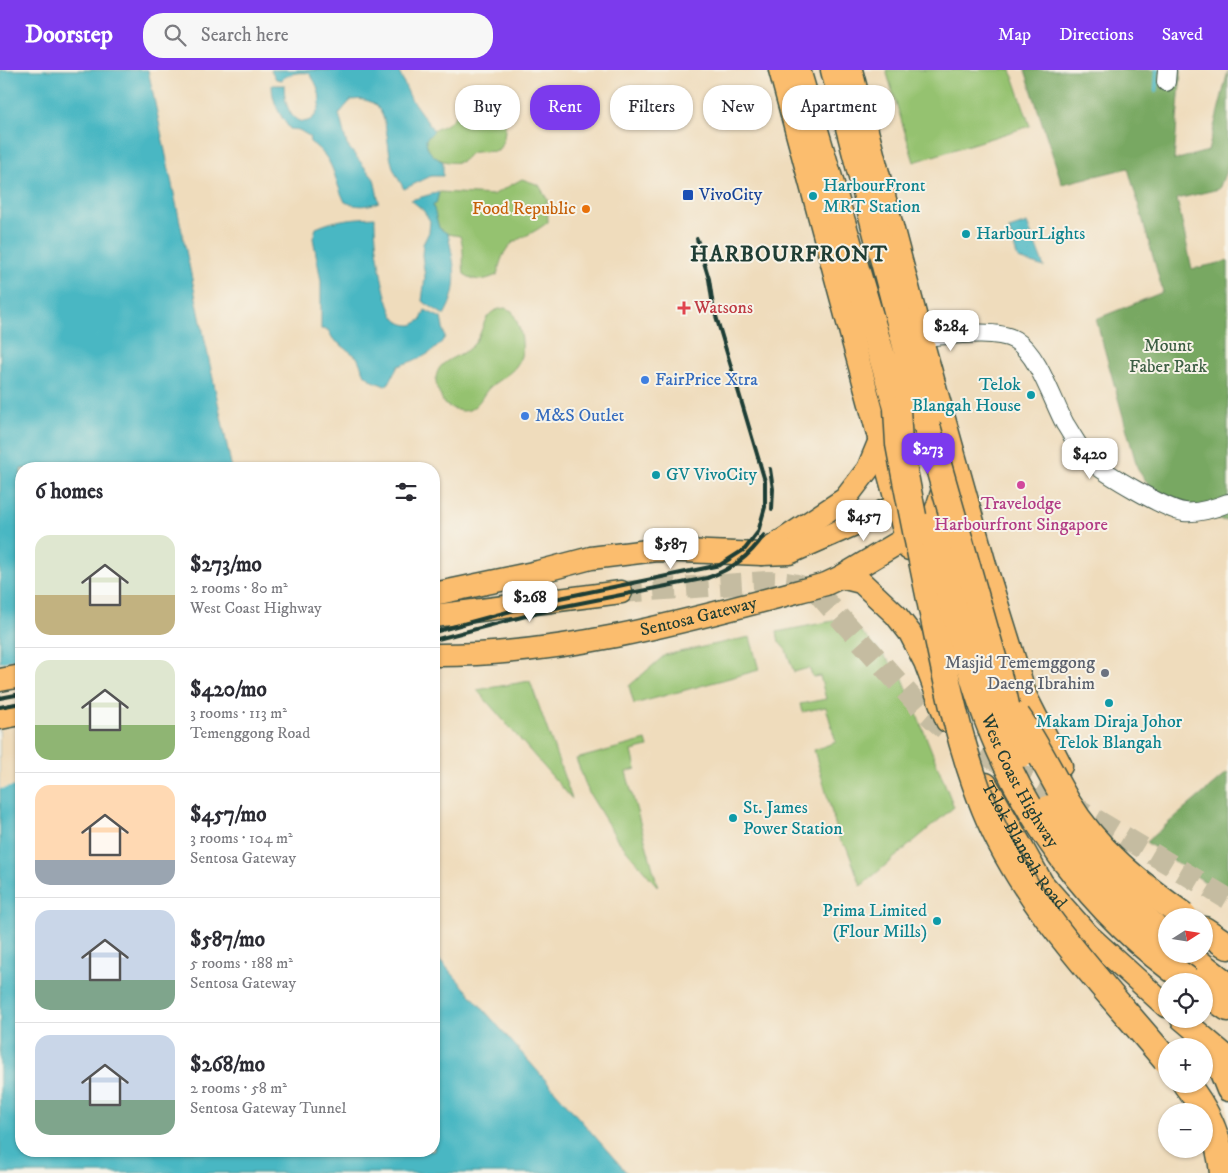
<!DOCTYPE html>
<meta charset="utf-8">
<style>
body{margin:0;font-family:"IM FELL DW Pica",serif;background:#f7f7f7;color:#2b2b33;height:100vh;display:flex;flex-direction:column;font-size:19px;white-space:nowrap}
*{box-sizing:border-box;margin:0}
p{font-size:16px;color:#7c7c81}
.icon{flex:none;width:28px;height:28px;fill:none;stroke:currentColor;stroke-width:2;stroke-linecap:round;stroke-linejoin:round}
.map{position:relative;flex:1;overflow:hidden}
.side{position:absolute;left:15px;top:392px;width:425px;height:695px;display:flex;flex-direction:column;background:#fff;border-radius:20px;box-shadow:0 1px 4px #0004}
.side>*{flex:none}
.banner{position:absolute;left:455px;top:15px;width:475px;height:45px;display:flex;gap:10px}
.needle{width:32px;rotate:78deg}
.tools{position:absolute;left:1158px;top:838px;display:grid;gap:10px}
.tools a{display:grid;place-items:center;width:55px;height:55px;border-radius:50%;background:#fff;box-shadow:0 1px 4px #0004;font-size:25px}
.price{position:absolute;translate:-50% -42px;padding:0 11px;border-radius:10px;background:#fff;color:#222;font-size:16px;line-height:32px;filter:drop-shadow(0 1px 2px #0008)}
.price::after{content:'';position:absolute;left:50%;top:30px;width:15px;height:11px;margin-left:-8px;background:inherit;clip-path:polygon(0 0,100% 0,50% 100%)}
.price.current{background:#7c3aed;color:#fff}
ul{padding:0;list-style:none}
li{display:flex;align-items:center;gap:15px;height:125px;padding:0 20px}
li+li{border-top:1px solid #e1e1e2}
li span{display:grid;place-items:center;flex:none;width:140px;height:100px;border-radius:15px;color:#555}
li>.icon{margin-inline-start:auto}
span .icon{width:60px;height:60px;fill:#fffc;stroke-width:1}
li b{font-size:21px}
h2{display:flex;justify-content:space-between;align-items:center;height:60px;padding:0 20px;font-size:21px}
.chip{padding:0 18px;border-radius:20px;background:#fff;box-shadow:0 1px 4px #0004;font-size:18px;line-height:45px}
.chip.current{background:#7c3aed;color:#fff}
header{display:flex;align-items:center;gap:30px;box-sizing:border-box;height:70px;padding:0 25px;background:#7c3aed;color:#fff}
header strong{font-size:24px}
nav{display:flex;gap:28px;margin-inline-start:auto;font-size:18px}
.search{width:350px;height:45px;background:#f7f7f7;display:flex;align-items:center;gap:12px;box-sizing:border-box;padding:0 18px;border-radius:20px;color:#7c7c81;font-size:19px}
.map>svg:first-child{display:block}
.green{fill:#95c270;stroke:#5a8052}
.forest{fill:#78a862;stroke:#4c724b}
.water{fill:#48b7c3;stroke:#347a7c}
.pier{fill:#efdcbc}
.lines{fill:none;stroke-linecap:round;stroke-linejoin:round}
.stream{stroke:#48b7c3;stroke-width:4.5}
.major-tunnel{stroke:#c5bca1;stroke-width:22;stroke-dasharray:22 11;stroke-linecap:butt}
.minor-casing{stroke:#3e5548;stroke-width:20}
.major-casing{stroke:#3e5548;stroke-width:25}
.highway-casing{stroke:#3e5548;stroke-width:29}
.minor{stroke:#fff;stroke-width:18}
.major{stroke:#fbbd6e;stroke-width:22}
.highway{stroke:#fbbd6e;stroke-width:26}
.rail{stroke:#1f3d34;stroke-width:4}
.highway-bridge-casing{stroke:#3e5548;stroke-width:29;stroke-linecap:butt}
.highway-bridge{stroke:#fbbd6e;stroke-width:26}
.transit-dot{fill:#1a4fb4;stroke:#f7f3e8;stroke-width:2}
.culture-dot{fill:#0f9aa8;stroke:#f7f3e8;stroke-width:2}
.food-dot{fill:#e8710a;stroke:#f7f3e8;stroke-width:2}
.health-dot{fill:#e0444e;stroke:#f7f3e8;stroke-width:2}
.shop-dot{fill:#3f7fe0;stroke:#f7f3e8;stroke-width:2}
.hotel-dot{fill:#d1479c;stroke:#f7f3e8;stroke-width:2}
.worship-dot{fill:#6b7280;stroke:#f7f3e8;stroke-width:2}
.labels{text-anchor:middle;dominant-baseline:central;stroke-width:4;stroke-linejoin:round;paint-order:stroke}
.culture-label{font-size:18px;fill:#0d838f;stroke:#f7f3e8;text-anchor:start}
.transit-label{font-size:18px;fill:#164399;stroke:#f7f3e8;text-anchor:start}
.food-label{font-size:18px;fill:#c56008;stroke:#f7f3e8;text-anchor:end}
.health-label{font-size:18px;fill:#be3a42;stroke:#f7f3e8;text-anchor:start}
.park-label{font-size:18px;fill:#3c5e43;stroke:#f7f3e8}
.shop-label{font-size:18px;fill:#366cbe;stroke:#f7f3e8;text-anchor:start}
.hotel-label{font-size:18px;fill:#b23c85;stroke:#f7f3e8}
.street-label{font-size:18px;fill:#1f3d34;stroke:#f7f3e8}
.worship-label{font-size:18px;fill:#5b616d;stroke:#f7f3e8;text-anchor:end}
.district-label{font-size:22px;font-weight:bold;letter-spacing:1px;fill:#1f3d34;stroke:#f7f3e8}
</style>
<header>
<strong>Doorstep</strong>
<div class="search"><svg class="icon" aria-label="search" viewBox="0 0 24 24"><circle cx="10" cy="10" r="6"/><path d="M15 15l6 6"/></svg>Search here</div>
<nav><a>Map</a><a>Directions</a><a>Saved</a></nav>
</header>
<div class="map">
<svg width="1228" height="1103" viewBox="0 0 1228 1103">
<rect width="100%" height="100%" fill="#f7f3e8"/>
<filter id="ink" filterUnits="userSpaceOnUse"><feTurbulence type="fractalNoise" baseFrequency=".02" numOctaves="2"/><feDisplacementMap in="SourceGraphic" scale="10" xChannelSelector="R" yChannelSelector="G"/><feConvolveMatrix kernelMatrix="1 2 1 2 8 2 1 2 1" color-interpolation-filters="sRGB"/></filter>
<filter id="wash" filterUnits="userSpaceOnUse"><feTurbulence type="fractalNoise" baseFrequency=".0096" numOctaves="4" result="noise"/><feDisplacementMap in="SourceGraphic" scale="20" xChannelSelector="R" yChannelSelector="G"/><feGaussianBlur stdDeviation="1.12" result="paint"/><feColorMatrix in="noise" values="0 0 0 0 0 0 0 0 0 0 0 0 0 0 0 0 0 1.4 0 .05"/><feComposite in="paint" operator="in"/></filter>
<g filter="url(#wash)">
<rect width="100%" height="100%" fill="#efdcbc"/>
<path class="green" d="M 886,0 L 1011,0 L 1030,56 L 914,92 Z
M 478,25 C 505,28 512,60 498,81 C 491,82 476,81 471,83 C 467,86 465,91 459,92 C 446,95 421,85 426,68 C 429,60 442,58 448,53 C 463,42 455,33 478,25 Z
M 522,109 L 539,115 L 547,129 L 548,152 C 519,175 506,163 497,205 C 483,211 476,212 464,204 C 462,190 465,179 460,166 L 448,164 L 439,158 L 432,135 L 436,134 L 439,122 L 493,125 Z
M 505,238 L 512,241 C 519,255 526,273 520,289 C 515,303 500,308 490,317 C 482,325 480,335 469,340 C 460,343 451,338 444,334 C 441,326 435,317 436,308 C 438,288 461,288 472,276 C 487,261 479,241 505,238 Z
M 848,548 L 901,604 L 954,737 L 861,816 L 847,778 L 840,771 L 814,680 L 836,672 L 826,637 L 802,642 L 800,634 L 826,629 L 820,606 L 813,607 L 809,598 L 794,602 L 786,580 L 779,572 L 777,562 Z
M 750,567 L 759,600 L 634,634 L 629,616 L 665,585 Z
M 530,611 L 572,729 L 477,620 Z
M 646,670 L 648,677 L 632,681 L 636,699 L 626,702 L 658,817 L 617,769 L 589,723 L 576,689 Z"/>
<path class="forest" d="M 1025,0 L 1181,0 L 1174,90 L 1208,81 L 1228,1 L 1228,96 L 1219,119 L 1177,129 L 1192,199 L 1228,191 L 1228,451 L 1169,444 L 1138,400 L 1096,249 L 1163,222 L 1128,98 L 1062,114 Z
M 1228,702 L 1228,823 L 1205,812 L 1146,772 Z"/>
<path class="water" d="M 0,0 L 148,0 L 232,399 L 21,399 L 21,1081 L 434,1081 L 434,883 L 627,1103 L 0,1103 Z
M 271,0 L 398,0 L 411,29 L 434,61 L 426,69 C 426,81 433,86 443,92 L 443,106 L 431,106 L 404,119 C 400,111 394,103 392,94 C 384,67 392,24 351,30 L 339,44 L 347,75 L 374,109 L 379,132 C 366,137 357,137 345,132 C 332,106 336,90 310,72 L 309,66 L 299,60 L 290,59 C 280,46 272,32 272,15 L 284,15 C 286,81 343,46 309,3 C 299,2 288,3 282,10 L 276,9 Z
M 439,122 L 436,134 L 433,135 L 439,158 L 448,164 C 454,195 461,216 444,245 L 422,231 L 425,207 L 422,185 L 423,174 L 429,162 L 430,151 L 423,140 L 411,130 Z
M 375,147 C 374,168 383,231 395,248 C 400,254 405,255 412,255 L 421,250 L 425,240 L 441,248 L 445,267 C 434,285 418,289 398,296 L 389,313 L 385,316 L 373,311 L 365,305 L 357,287 L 333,269 L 328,260 L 321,259 L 321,211 L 313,168 L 316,158 C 336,149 353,148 375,147 Z
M 1027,153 L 1044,197 L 1018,189 L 1009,159 Z"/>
<path class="pier" d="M 21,588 L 21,715 L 0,719 L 0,593 Z"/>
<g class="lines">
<path class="stream" d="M 1156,21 L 1157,0"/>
</g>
</g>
<g filter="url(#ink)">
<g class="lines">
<path class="major-tunnel" d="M 621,522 L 767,512 C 786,512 801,514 818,523 L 920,637 L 947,661 L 1228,829"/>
<defs>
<path id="minor" d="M 1166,12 L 1167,0
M 921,267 C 945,266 995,258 1015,270 C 1039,285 1052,330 1065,354 C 1073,366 1080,381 1091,391 C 1106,404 1165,439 1184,442 C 1198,444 1215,438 1228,433"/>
<g id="major">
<path d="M 780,0 L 909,479"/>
<path d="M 851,0 L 921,267 L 985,495 L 1026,627 L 1061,696"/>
<path d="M 762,484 L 845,429 L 868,399 L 880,370"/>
<path d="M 841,507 L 861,512 L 896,545 L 910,563 L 925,592 L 947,651"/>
<path d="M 434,524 L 538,502 L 591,488 L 656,480 L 762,484 L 789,483 L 896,436 L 909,433"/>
<path d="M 434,546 L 621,522"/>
<path id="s1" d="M 434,585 C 568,586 698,548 826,514 L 841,507 L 928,455 L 936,441 L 946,410"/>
<path d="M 0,610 L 21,606"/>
<path d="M 0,648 L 21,644"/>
<path id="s2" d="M 986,714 L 1042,813 L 1088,865 L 1166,936"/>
<path d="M 1182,949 L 1228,988"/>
<path d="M 1210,975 L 1228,1020"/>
</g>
<path id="highway" d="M 797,0 L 904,361
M 834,0 L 927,356
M 1204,860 L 1228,876
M 1187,884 L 1228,916
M 1204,921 L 1228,938
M 1186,1014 C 1207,1040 1220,1070 1223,1103"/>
</defs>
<use href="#minor" class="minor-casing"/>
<use href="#major" class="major-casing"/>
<use href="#highway" class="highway-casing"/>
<use href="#minor" class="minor"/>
<use href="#major" class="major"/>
<use href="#highway" class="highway"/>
<path class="rail" d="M 770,399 L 773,419 L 772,439
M 434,562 L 555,529 L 720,495 L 745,479 L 758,462 L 765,437 L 765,411 L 713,236 L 709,209 L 697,169
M 434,570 L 560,537 L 707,508 C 732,499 749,487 764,465
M 0,628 L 21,624
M 0,637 L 21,633"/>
<defs>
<g id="highway-bridge">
<path d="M 897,339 L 899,374 C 910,433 922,491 934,549 C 947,613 960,678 985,739 C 1024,835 1101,912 1166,990"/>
<path d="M 927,356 L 1004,626 L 1011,659 L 1021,684"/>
<path id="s3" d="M 931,456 C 948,515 962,576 982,634 C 1020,745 1093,844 1189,911"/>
<path d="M 1017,646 C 1036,673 1050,703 1067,732 C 1095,779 1140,815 1184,846"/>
<path d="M 1050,738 C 1078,785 1119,827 1160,862"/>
</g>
</defs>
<use href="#highway-bridge" class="highway-bridge-casing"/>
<use href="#highway-bridge" class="highway-bridge"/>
</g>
</g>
<rect class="transit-dot" x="682" y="119" width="12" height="12" rx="2.5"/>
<g class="culture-dot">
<circle cx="813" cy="126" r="5"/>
<circle cx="966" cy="164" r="5"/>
<circle cx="1031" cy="325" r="5"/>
<circle cx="656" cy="405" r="5"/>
<circle cx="1109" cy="633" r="5"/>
<circle cx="733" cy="748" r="5"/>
<circle cx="937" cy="851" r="5"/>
</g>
<circle class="food-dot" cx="586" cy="139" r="5"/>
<path class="health-dot" d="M681.5 230.5h5v5h5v5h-5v5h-5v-5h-5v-5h5z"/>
<g class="shop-dot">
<circle cx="645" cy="310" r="5"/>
<circle cx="525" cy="346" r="5"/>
</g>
<circle class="hotel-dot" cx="1021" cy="415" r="5"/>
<circle class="worship-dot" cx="1105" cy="603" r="5"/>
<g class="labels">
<g class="culture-label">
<text x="823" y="116">HarbourFront<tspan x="823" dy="21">MRT Station</tspan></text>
<text x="976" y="164">HarbourLights</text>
<text x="1021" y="315" text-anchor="end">Telok<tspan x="1021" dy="21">Blangah House</tspan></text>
<text x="666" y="405">GV VivoCity</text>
<text x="1109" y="652" text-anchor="middle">Makam Diraja Johor<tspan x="1109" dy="21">Telok Blangah</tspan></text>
<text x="743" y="738">St. James<tspan x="743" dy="21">Power Station</tspan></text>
<text x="927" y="841" text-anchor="end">Prima Limited<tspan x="927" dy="21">(Flour Mills)</tspan></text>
</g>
<g class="transit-label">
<text x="699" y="125">VivoCity</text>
</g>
<g class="food-label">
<text x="576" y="139">Food Republic</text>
</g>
<g class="health-label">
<text x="694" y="238">Watsons</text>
</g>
<g class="park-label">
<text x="1168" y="276">Mount<tspan x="1168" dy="21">Faber Park</tspan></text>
</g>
<g class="shop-label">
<text x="655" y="310">FairPrice Xtra</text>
<text x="535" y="346">M&amp;S Outlet</text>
</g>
<g class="hotel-label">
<text x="1021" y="434">Travelodge<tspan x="1021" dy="21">Harbourfront Singapore</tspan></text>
</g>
<g class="street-label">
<text stroke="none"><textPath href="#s1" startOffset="268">Sentosa Gateway</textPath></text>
<text stroke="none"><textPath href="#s3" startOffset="271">West Coast Highway</textPath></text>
<text stroke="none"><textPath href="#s2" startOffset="72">Telok Blangah Road</textPath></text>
</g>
<g class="worship-label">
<text x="1095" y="593">Masjid Tememggong<tspan x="1095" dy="21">Daeng Ibrahim</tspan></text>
</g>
<g class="district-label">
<text x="789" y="184">HARBOURFRONT</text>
</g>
</g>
</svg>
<div class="tools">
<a><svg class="needle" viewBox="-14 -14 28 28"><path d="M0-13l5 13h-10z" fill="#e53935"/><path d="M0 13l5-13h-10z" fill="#7c7c81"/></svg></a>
<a><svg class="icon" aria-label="locate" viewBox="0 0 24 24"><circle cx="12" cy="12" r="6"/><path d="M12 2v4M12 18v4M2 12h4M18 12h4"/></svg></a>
<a>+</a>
<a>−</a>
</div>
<b class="price" style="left:951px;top:282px">$284</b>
<b class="price current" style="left:928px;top:405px">$273</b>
<b class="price" style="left:1090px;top:410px">$420</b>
<b class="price" style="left:864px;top:472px">$457</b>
<b class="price" style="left:671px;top:500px">$587</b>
<b class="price" style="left:530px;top:553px">$268</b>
<div class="banner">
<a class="chip">Buy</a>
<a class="chip current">Rent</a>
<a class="chip">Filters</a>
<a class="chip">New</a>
<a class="chip">Apartment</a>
</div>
<section class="side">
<h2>6 homes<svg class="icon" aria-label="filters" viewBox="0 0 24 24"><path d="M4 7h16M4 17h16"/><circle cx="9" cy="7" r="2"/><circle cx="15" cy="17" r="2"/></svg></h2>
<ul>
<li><span style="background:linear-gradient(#dfe7d0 60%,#c2b280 0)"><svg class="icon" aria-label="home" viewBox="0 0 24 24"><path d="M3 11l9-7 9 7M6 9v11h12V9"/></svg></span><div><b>$273/mo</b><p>2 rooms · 80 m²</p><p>West Coast Highway</p></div></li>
<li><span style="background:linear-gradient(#dfe7d0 65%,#8fb573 0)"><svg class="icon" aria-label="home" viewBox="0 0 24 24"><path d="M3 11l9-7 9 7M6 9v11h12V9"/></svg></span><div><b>$420/mo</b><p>3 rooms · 113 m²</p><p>Temenggong Road</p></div></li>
<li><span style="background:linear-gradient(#ffd9b3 75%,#9aa5b1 0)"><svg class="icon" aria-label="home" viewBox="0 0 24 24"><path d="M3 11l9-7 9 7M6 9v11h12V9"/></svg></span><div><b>$457/mo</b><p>3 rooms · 104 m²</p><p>Sentosa Gateway</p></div></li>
<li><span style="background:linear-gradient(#c9d6e8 70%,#7fa58c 0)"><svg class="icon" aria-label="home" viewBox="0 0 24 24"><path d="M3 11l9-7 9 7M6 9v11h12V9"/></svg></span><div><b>$587/mo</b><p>5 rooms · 188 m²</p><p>Sentosa Gateway</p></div></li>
<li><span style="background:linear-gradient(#c9d6e8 65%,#7fa58c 0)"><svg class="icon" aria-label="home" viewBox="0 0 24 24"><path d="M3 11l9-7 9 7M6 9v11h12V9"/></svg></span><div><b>$268/mo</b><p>2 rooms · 58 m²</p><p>Sentosa Gateway Tunnel</p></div></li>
</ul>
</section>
</div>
